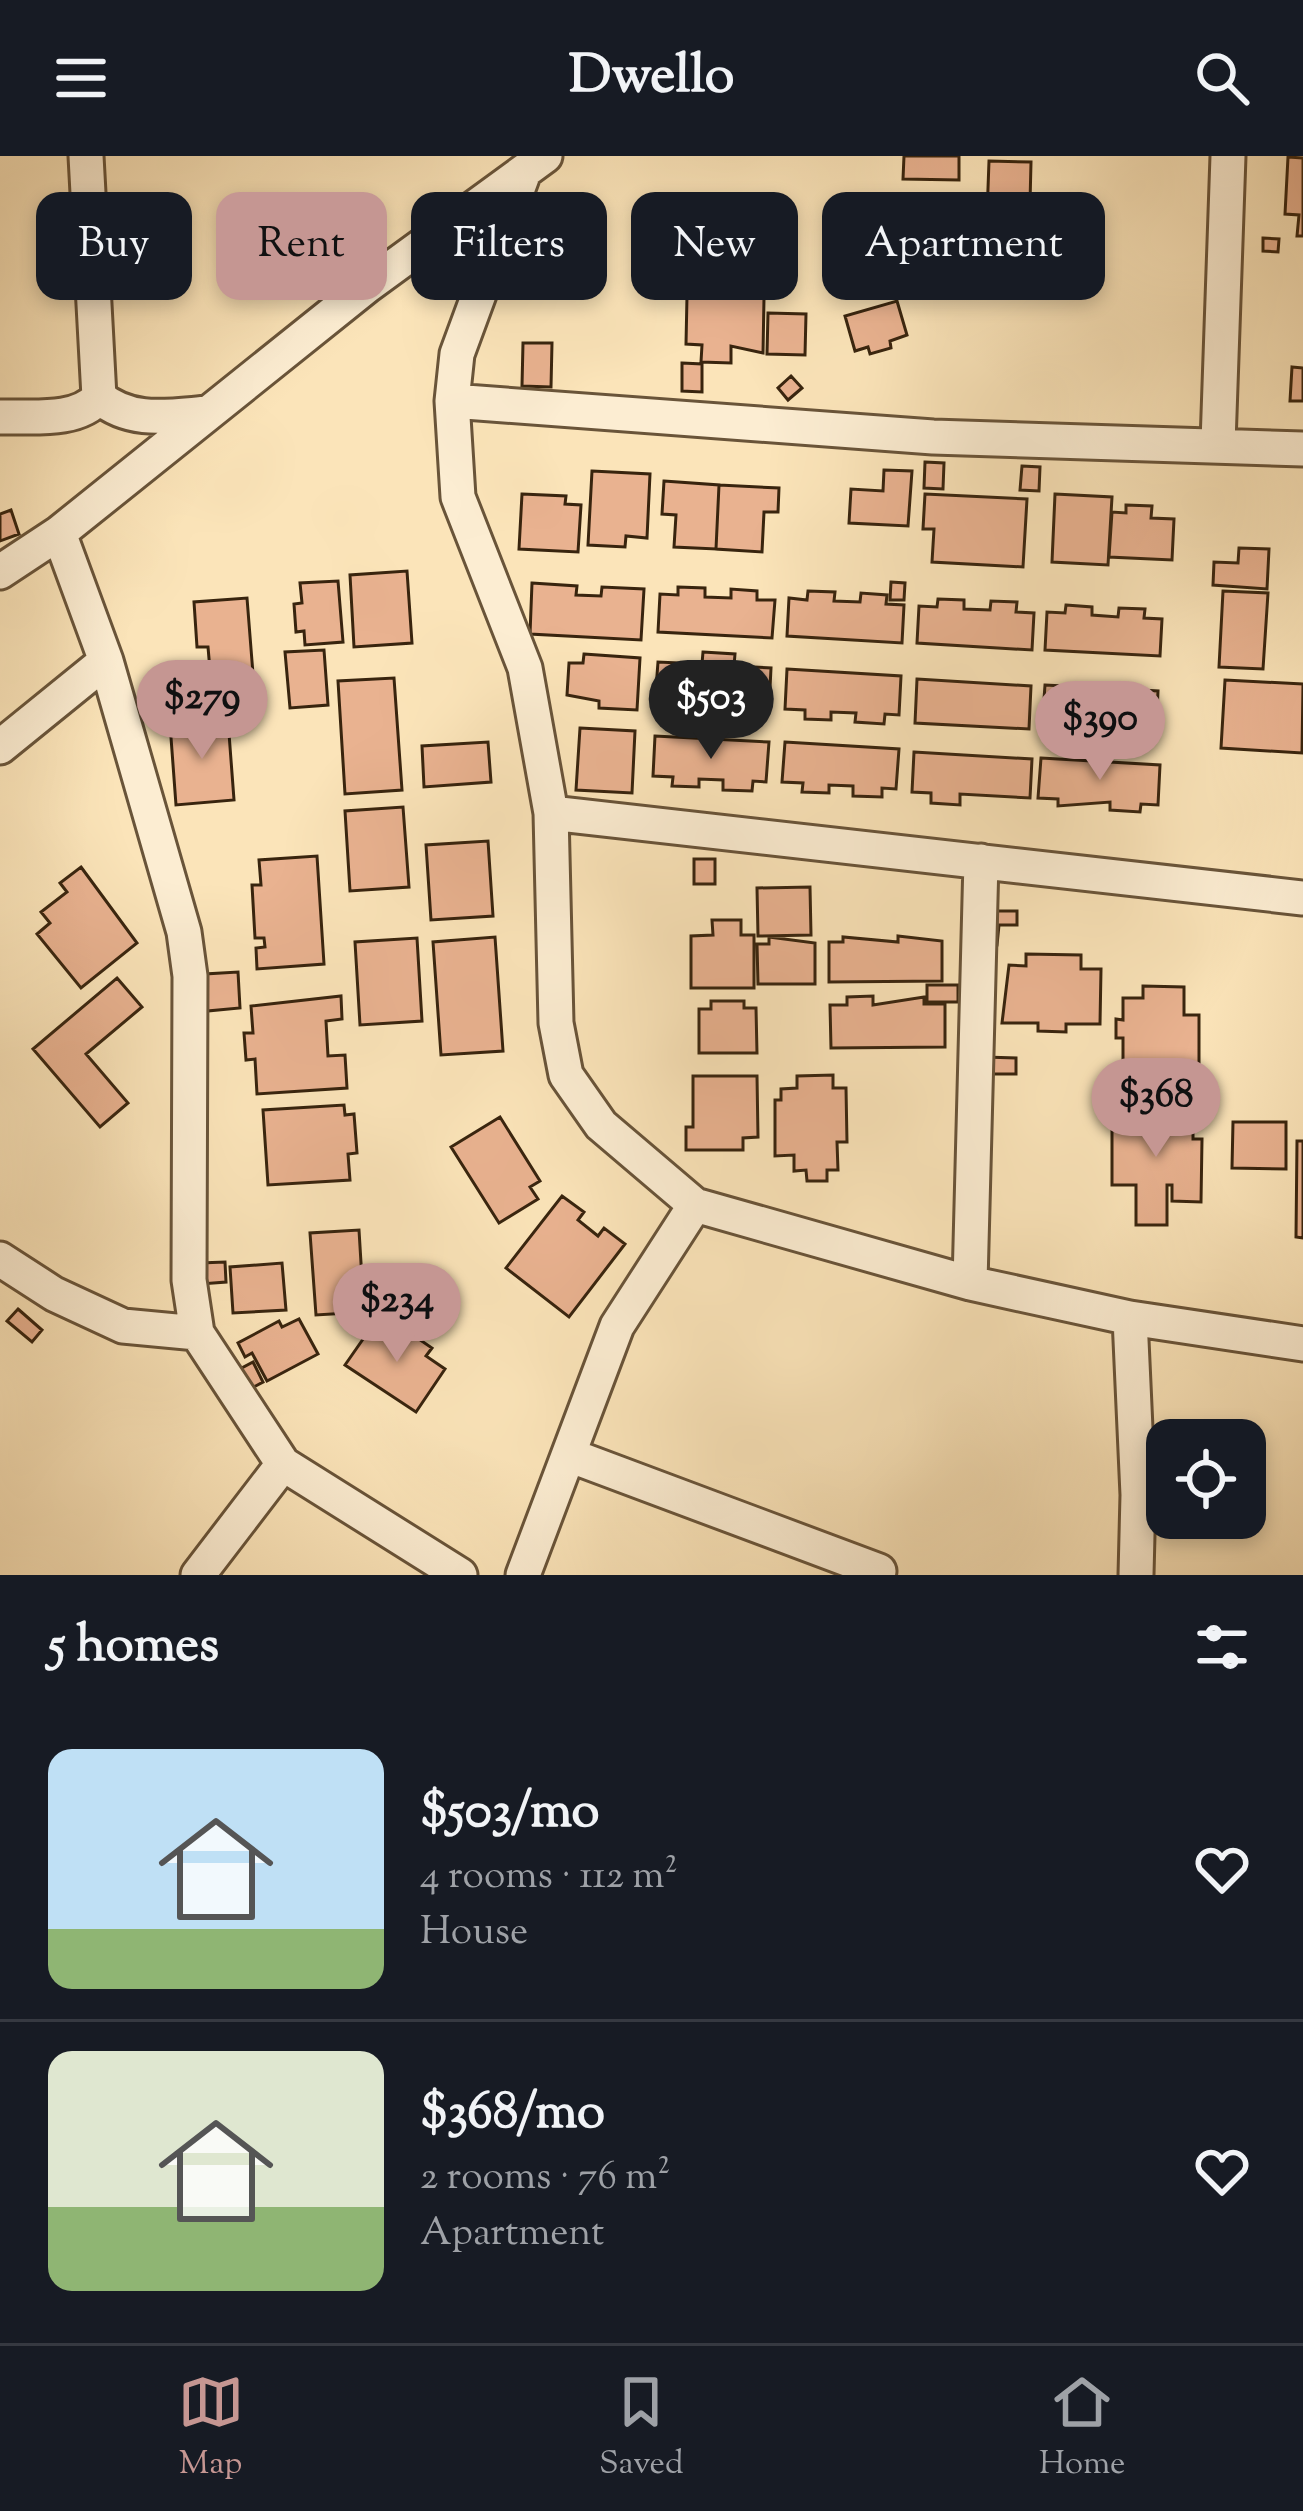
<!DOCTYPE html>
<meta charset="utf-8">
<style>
body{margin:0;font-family:"Sorts Mill Goudy",serif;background:#242831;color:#f1f3f6;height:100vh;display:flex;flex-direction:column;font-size:45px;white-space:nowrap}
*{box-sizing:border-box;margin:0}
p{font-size:39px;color:#9ea1a6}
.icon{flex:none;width:66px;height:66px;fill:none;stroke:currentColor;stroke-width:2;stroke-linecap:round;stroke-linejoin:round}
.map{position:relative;height:1419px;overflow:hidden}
.panel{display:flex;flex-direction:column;background:#171b24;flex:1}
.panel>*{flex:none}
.hud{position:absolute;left:36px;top:36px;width:1233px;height:108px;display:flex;gap:24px}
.fabs{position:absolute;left:1146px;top:1263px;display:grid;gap:24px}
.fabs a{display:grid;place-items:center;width:120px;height:120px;border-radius:24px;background:#171b24;box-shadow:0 6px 18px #0003;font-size:60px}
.price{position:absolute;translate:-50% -102px;padding:0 27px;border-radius:42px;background:#c59692;color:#111;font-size:39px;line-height:78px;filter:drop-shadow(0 3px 6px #0008)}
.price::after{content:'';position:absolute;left:50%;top:72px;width:36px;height:27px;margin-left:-18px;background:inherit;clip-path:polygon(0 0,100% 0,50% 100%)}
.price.on{background:#222;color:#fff}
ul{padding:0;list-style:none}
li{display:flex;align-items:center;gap:36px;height:300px;padding:0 48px}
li+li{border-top:3px solid #363941}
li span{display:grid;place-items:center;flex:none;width:336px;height:240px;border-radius:24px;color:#555}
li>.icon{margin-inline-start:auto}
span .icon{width:144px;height:144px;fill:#fffc;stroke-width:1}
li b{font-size:51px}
h2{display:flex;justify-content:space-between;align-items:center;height:144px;padding:0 48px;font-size:51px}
.chip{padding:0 42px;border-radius:24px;background:#171b24;box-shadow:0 6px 18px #0003;font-size:42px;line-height:108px}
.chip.on{background:#c59692;color:#111}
header{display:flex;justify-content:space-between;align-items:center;height:156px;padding:0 48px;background:#171b24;font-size:54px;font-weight:700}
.tab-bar{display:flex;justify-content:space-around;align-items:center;height:168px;border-top:3px solid #363941;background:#171b24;font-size:33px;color:#9ea1a6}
.tab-bar a{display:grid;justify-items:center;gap:6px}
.tab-bar .on{color:#c59692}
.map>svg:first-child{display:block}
.building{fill:#e9b290;stroke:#38240e;stroke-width:3}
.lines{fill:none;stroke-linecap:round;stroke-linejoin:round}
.minor-casing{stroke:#695439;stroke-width:39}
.minor{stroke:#fcedd2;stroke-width:33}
</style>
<header><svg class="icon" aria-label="menu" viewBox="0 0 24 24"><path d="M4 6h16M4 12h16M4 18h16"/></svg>Dwello<svg class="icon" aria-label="search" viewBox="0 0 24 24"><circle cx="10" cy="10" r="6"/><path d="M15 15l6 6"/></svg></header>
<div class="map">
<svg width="1303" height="1419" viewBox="0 0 1303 1419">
<rect width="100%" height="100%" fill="#fbe4b9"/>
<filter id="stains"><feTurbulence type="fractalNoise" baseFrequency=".00167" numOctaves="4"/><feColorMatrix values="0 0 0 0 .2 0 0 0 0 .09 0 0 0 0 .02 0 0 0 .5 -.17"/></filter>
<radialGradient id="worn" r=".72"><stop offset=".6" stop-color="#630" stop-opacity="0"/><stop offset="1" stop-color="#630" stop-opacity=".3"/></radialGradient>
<path class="building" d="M 904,0 L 959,0 L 959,24 L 903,23 Z
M 1288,1 L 1303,2 L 1303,80 L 1297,80 L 1299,59 L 1285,58 Z
M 989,5 L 1031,6 L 1030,47 L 1013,46 L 1013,60 L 987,60 Z
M 723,46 L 789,48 L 787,128 L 686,126 L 688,66 L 709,66 Z
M 1263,82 L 1279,83 L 1278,96 L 1263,95 Z
M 687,140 L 764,142 L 763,197 L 731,190 L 731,207 L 701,206 L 702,189 L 686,188 Z
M 897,145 L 907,179 L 890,185 L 891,192 L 870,198 L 868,191 L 855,195 L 845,160 Z
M 768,157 L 806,158 L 805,199 L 767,198 Z
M 523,187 L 552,187 L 551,231 L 522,230 Z
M 682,207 L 702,208 L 702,236 L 682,235 Z
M 1292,211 L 1303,212 L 1303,245 L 1290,245 Z
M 791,220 L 802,232 L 788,244 L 778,232 Z
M 925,306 L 944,307 L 943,333 L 924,332 Z
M 1022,310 L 1040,311 L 1039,335 L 1020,334 Z
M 884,314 L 912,315 L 908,370 L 849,367 L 851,333 L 883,335 Z
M 592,315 L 650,318 L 647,382 L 626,380 L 625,391 L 588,389 Z
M 664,325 L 719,329 L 716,393 L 674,391 L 676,359 L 662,358 Z
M 719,329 L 779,332 L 778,356 L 764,356 L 762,396 L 716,393 Z
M 522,338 L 566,340 L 565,348 L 581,349 L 578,396 L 519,393 Z
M 925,338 L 1027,343 L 1023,411 L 932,406 L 934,373 L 923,373 Z
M 1055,338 L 1112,341 L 1108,409 L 1052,406 Z
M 1126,349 L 1152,350 L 1151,362 L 1174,363 L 1172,404 L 1109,401 L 1112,356 L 1126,357 Z
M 11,354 L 19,378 L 0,385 L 0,358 Z
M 1239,392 L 1269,393 L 1267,433 L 1213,429 L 1214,406 L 1238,407 Z
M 407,415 L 412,487 L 354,491 L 350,419 Z
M 338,425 L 343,486 L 305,489 L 304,475 L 296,476 L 294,448 L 302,447 L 300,427 Z
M 891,426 L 905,427 L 904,444 L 890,444 Z
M 532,427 L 577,430 L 576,439 L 601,440 L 602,431 L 644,433 L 641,484 L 530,478 Z
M 678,431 L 705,432 L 705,441 L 731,442 L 731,433 L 757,435 L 757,444 L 775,444 L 772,482 L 658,476 L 660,438 L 678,439 Z
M 808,435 L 835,436 L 834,445 L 860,446 L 861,437 L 887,439 L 886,448 L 904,449 L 902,487 L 787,480 L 789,442 L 807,444 Z
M 1223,435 L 1268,437 L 1263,513 L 1219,511 Z
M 247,442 L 256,556 L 202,559 L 199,515 L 210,514 L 208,491 L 197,491 L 194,446 Z
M 938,443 L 964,444 L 964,453 L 990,454 L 991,445 L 1017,446 L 1016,456 L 1034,457 L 1032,494 L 917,487 L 919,450 L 937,451 Z
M 1066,449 L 1092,451 L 1092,459 L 1118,461 L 1119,452 L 1145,453 L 1144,462 L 1162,463 L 1160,500 L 1045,494 L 1047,456 L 1065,457 Z
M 324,494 L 328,549 L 290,552 L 285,496 Z
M 703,496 L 735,498 L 734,510 L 771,512 L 769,552 L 755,551 L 755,561 L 725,559 L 726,549 L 702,548 L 701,557 L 675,556 L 675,547 L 655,546 L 658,506 L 702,508 Z
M 584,498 L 640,502 L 637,554 L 599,552 L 599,545 L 567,539 L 569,507 L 583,507 Z
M 787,513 L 901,520 L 899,559 L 885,558 L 884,568 L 855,566 L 856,557 L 831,556 L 831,564 L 805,563 L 805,554 L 785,553 Z
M 394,522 L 402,634 L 345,638 L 338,525 Z
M 917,523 L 1031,530 L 1029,573 L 915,567 Z
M 1225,524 L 1303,528 L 1302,597 L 1221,592 Z
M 1045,529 L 1158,535 L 1156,579 L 1042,572 Z
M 228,564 L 234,644 L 176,649 L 170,568 Z
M 580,572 L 635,575 L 632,637 L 576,634 Z
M 655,580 L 769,586 L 766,626 L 753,625 L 752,635 L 723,634 L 723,624 L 699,623 L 699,631 L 672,630 L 673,621 L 653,620 Z
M 488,586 L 491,626 L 424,631 L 422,590 Z
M 785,586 L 899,593 L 896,633 L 882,632 L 882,641 L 853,640 L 853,630 L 829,629 L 829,637 L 802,636 L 803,627 L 782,626 Z
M 914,596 L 1032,603 L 1030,642 L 960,638 L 960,649 L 931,647 L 931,637 L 912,636 Z
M 1041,602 L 1160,609 L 1158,649 L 1141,648 L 1140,656 L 1110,654 L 1110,646 L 1058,650 L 1058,643 L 1038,642 Z
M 403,651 L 409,731 L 350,735 L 345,655 Z
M 488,685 L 493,760 L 431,764 L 426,689 Z
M 317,700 L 324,808 L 257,813 L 256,792 L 265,791 L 264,782 L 255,782 L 252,729 L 261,729 L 259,704 Z
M 694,703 L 715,703 L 715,728 L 694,728 Z
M 81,711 L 137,787 L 81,832 L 37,778 L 50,767 L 41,756 L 67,736 L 60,727 Z
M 810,731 L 811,779 L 758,780 L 757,732 Z
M 994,755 L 1017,755 L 1017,769 L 999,769 L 997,789 L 983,789 Z
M 712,764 L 741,764 L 741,779 L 754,779 L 754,832 L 691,832 L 691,780 L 713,779 Z
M 898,780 L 942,785 L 942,825 L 829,826 L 829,786 L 843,786 L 843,781 L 898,786 Z
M 495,781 L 503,895 L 441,899 L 433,786 Z
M 769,781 L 815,787 L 815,828 L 758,828 L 757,788 L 769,788 Z
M 417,782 L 422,865 L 360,869 L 355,786 Z
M 1026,798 L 1081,799 L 1081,813 L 1101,813 L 1100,868 L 1066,868 L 1066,876 L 1038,875 L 1038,867 L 1002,867 L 1009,809 L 1026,810 Z
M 238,816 L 240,852 L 207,855 L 205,818 Z
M 117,822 L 142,851 L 86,898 L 128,947 L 100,971 L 33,893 Z
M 927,829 L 958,829 L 958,846 L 927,846 Z
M 1143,830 L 1184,831 L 1184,859 L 1199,859 L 1199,922 L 1123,921 L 1123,882 L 1116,882 L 1116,863 L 1123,864 L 1123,842 L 1143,842 Z
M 341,840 L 342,863 L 326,865 L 328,900 L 345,899 L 347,932 L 257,938 L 255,903 L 246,904 L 244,877 L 253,877 L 251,850 Z
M 873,840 L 873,849 L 924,841 L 924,848 L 945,848 L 945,891 L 831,892 L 830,849 L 847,849 L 847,841 Z
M 711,845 L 744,845 L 744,852 L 756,852 L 757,897 L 699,897 L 699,853 L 711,853 Z
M 984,901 L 1016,902 L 1016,918 L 984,918 Z
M 833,919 L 833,932 L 846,932 L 847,986 L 837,986 L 838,1014 L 827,1014 L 827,1025 L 807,1025 L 806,1014 L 794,1015 L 794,999 L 775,1000 L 775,944 L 781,944 L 781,933 L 797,932 L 797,920 Z
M 693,920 L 757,920 L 758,981 L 743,982 L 743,994 L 686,994 L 686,971 L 693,971 Z
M 344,949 L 345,959 L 354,958 L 357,997 L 348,998 L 350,1024 L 268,1029 L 263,954 Z
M 1112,954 L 1193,955 L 1193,983 L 1202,983 L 1201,1046 L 1172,1045 L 1172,1029 L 1167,1029 L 1167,1069 L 1136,1069 L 1136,1029 L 1112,1029 Z
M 500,961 L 540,1025 L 530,1031 L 538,1043 L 499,1067 L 451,991 Z
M 1233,966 L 1286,966 L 1286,1013 L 1232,1012 Z
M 1297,985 L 1303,985 L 1303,1082 L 1296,1081 Z
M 562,1040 L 584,1056 L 578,1064 L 598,1080 L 604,1072 L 625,1088 L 569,1161 L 506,1112 Z
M 359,1074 L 364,1156 L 316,1159 L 310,1077 Z
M 225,1106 L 226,1126 L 201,1128 L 200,1107 Z
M 282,1107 L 286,1154 L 233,1157 L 230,1111 Z
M 18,1153 L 42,1174 L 32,1186 L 7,1165 Z
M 299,1163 L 318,1198 L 267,1225 L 252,1197 L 245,1201 L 238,1187 L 279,1165 L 282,1171 Z
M 375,1166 L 391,1176 L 397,1168 L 432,1192 L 426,1200 L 445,1213 L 416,1256 L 345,1209 Z
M 253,1206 L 263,1226 L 250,1233 L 240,1213 Z"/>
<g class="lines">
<defs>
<path id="minor" d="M 524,16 L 457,198 L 452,245 L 458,341 L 525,512 L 551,657 L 556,867 L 566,919 L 601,969 L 695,1049 L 970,1127 L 1130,1162 L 1303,1188
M 99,241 C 131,268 169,260 208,257
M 452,245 L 933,281 L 1303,293
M 0,261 C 31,260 77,267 99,241 L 86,0
M 1218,287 L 1228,0
M 59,377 L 106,505 L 184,776 L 190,820 L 189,1124 L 197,1177 L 283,1308 L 460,1419
M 0,416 L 59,377 L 367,130 L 545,0
M 0,591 L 106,505
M 551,657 L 1303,742
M 0,1103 L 54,1138 L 123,1170 L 197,1177
M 970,1127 L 981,705
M 1130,1162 L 1138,1339 L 1136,1419
M 569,1299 L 879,1415
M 198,1419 L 283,1308
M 523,1419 L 617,1170 L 695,1049"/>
</defs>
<use href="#minor" class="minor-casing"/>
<use href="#minor" class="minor"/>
</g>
<rect width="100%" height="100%" filter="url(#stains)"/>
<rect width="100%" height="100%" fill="url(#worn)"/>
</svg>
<div class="fabs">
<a><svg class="icon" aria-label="locate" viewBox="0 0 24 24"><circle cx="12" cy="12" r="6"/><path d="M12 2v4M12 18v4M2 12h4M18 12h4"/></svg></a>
</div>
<b class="price" style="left:202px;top:606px">$279</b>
<b class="price on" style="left:711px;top:606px">$503</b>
<b class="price" style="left:1100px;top:627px">$390</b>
<b class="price" style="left:1156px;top:1004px">$368</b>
<b class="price" style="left:397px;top:1209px">$234</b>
<div class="hud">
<a class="chip">Buy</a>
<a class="chip on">Rent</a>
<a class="chip">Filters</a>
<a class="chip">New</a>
<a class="chip">Apartment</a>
</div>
</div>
<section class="panel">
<h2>5 homes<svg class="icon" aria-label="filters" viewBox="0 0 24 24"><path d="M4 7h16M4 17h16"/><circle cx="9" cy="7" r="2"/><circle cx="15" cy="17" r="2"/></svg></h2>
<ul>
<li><span style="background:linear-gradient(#bfe0f5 75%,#8fb573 0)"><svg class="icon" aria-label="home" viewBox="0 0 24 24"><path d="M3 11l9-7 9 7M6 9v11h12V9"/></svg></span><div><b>$503/mo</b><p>4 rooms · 112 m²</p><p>House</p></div><svg class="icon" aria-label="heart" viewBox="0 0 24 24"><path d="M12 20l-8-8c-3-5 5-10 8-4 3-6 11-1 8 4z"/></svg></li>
<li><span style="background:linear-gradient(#dfe7d0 65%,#8fb573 0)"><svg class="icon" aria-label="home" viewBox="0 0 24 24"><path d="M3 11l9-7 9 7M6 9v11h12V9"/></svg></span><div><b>$368/mo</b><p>2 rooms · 76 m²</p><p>Apartment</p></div><svg class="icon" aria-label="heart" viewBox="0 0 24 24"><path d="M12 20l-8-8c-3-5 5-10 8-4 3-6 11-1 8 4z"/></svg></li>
</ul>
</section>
<nav class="tab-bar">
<a class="on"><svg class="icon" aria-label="map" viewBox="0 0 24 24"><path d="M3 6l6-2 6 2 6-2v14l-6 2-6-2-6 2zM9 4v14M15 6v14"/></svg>Map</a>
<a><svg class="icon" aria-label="saved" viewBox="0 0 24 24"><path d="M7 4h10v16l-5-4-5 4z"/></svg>Saved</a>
<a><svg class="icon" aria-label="home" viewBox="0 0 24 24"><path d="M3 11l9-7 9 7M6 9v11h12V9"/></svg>Home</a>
</nav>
